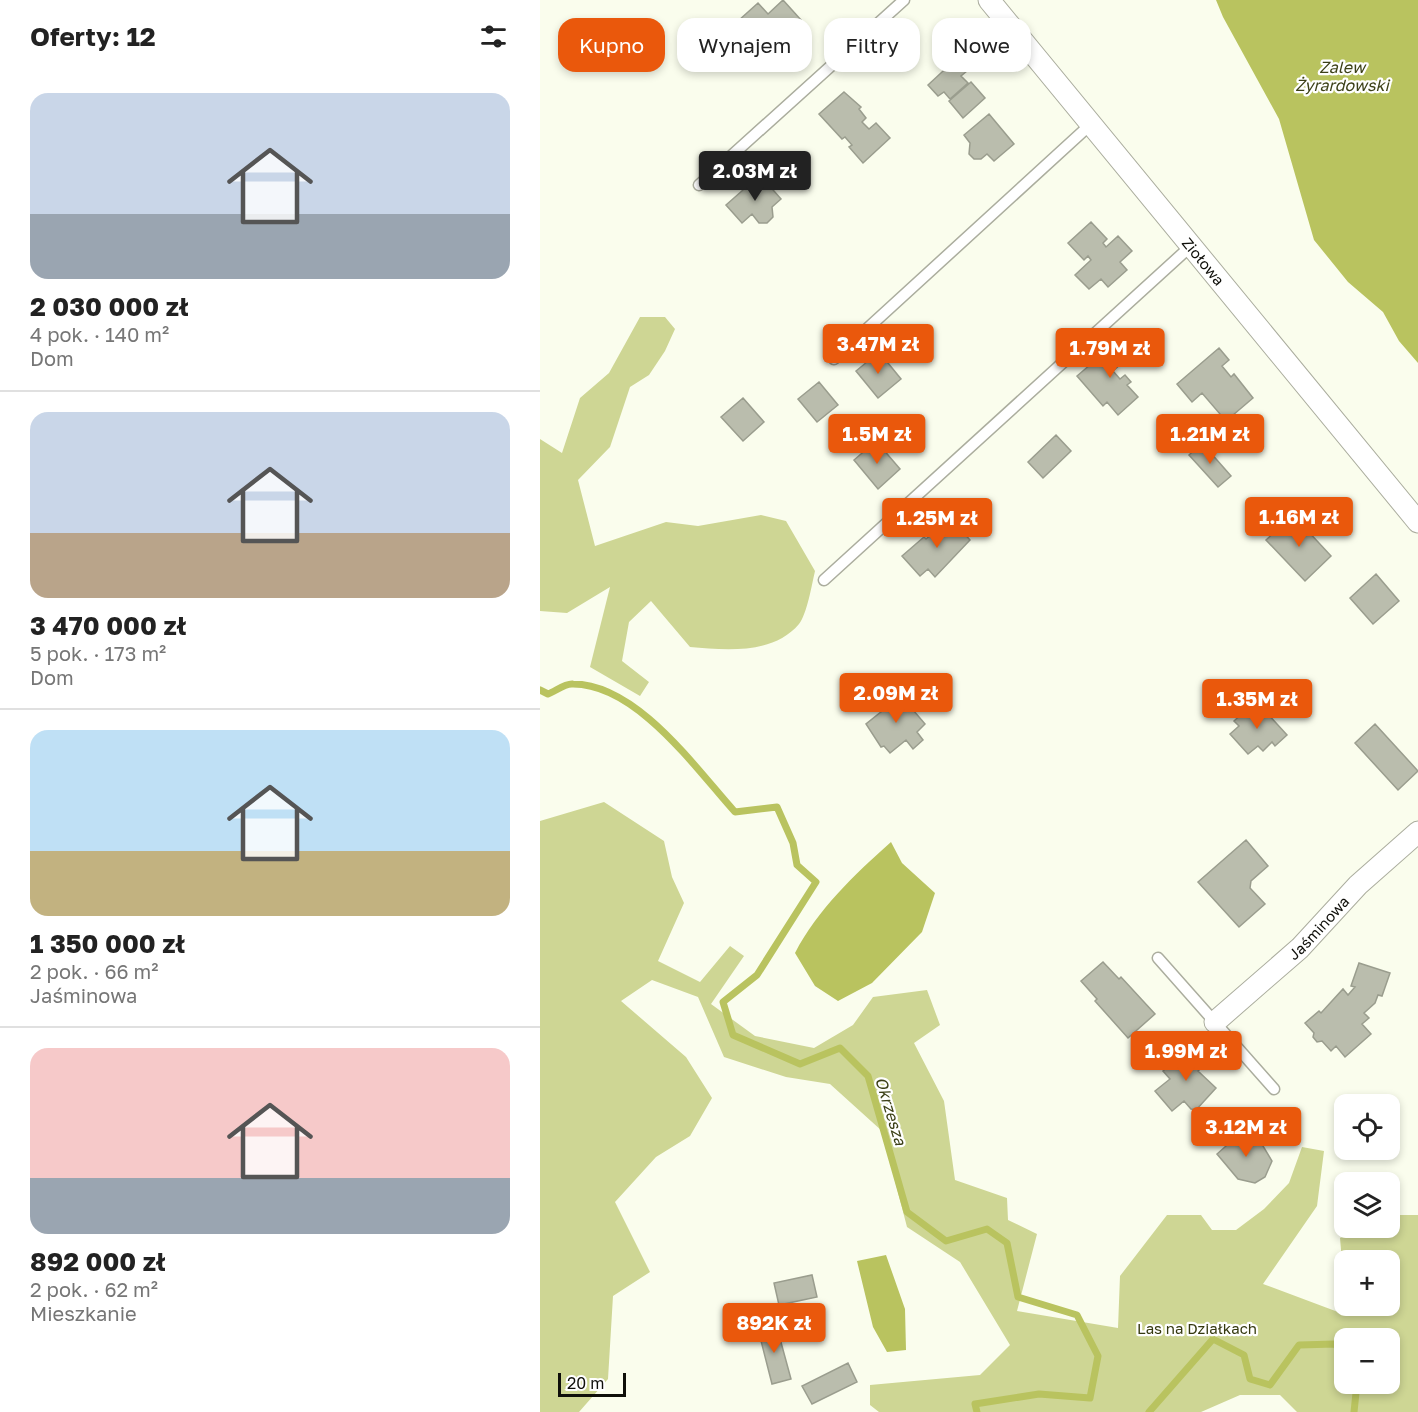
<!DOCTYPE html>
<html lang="pl">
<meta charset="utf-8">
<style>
body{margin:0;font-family:"Golos Text",sans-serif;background:#f2f2f2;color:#222;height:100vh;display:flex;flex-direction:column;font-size:22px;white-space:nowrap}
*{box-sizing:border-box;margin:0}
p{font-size:20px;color:#767676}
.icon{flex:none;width:33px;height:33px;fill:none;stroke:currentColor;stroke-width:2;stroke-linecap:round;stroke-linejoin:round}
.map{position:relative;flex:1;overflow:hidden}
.drawer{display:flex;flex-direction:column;background:#fff;width:540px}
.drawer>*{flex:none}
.top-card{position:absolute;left:18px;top:18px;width:570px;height:54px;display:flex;gap:12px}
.fabs{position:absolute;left:794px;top:1094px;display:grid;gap:12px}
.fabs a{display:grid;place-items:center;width:66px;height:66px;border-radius:12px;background:#fff;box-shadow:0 3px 9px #0003;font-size:30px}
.scale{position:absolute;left:18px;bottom:15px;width:68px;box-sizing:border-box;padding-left:6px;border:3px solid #0f0f0a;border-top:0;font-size:16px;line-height:21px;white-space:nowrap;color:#0f0f0a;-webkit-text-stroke:4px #fff;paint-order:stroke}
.price{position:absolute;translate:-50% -51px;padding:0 14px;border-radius:6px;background:#ea580c;color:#fff;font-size:20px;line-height:39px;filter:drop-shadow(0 2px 3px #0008)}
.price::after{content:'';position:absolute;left:50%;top:36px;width:18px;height:14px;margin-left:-9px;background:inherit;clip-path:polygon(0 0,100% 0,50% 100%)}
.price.active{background:#222;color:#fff}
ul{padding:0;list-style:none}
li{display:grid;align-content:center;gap:12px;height:318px;padding:0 30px}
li+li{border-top:2px solid #e0e0e0}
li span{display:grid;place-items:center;height:186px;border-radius:18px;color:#555}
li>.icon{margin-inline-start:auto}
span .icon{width:108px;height:108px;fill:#fffc;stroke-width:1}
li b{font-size:26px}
h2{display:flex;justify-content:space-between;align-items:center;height:72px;padding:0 30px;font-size:26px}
.tag{padding:0 21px;border-radius:18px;background:#fff;box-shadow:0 3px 9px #0003;font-size:21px;line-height:54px}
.tag.active{background:#ea580c;color:#fff}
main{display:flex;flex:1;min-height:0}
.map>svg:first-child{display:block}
.green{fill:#ced694;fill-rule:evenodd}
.water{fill:#b9c35f}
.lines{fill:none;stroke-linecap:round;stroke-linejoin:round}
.stream{stroke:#b9c35f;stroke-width:7}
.building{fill:#babdad;stroke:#9a9d8e;stroke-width:1.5}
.lane-casing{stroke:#abad9e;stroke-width:13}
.street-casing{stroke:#abad9e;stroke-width:23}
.lane{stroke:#fff;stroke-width:10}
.street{stroke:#fff;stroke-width:21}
.labels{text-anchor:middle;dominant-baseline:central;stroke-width:4.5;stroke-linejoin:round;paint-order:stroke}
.street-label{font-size:15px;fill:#0f0f0a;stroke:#fff}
.park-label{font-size:15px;fill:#35390f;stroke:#fff}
.water-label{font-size:16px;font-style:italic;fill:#3c4017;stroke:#fff}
</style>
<main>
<section class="drawer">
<h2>Oferty: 12<svg class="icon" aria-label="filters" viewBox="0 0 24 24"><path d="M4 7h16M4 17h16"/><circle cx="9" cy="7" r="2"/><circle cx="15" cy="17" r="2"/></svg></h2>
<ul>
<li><span style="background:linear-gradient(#c9d6e8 65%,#9aa5b1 0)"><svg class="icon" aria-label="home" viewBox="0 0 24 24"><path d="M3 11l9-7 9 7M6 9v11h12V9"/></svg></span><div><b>2 030 000 zł</b><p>4 pok. · 140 m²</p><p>Dom</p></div></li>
<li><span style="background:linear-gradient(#c9d6e8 65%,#b9a48a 0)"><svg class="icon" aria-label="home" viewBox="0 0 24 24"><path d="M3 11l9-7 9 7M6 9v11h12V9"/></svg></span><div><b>3 470 000 zł</b><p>5 pok. · 173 m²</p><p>Dom</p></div></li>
<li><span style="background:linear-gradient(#bfe0f5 65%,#c2b280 0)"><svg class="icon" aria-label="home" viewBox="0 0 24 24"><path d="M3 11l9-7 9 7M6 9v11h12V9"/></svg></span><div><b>1 350 000 zł</b><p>2 pok. · 66 m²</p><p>Jaśminowa</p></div></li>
<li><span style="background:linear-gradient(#f6c9c9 70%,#9aa5b1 0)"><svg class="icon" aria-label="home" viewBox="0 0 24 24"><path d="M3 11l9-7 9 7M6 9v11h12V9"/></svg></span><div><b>892 000 zł</b><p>2 pok. · 62 m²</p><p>Mieszkanie</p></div></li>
</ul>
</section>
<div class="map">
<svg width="878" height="1412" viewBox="0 0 878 1412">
<rect width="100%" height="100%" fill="#fafded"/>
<path class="green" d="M 100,317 L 125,317 L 135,329 L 125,351 L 109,375 L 90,387 L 70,447 L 38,480 L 55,546 L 126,522 L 158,526 L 221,515 L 246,521 L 275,571 C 272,584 267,614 259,624 C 233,655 185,650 150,647 L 111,601 L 89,622 L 82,661 L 109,682 L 100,696 L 50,667 L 70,587 L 27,613 L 0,611 L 0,439 L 22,453 L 40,398 L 69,373 Z
M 64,802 L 124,841 L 132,877 L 144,903 L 118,961 L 160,982 L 190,946 L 204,956 L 171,1004 L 215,1036 L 274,1048 L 313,1025 L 333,997 L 387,990 L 400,1025 L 374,1043 L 404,1101 L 415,1180 L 467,1198 L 468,1220 L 497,1234 L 477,1311 L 578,1328 L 580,1276 L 627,1215 L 661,1215 L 672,1230 L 696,1230 L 724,1209 L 749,1183 L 762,1147 L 784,1151 L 777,1206 L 723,1284 L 806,1315 L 806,1305 L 849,1305 L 849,1260 L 804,1260 L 804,1285 L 800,1238 L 820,1227 L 849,1227 L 849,1215 L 878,1215 L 878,1412 L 757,1412 L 740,1395 L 700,1395 L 661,1412 L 339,1412 L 330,1405 L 330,1385 L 440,1375 L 470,1345 L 420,1262 L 367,1227 L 342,1131 L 290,1084 L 246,1077 L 184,1057 L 158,997 L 112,980 L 81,1001 L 146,1057 L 172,1098 L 150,1136 L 116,1157 L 75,1202 L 110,1272 L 73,1296 L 68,1379 L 39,1412 L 0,1412 L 0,821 ZM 804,1338 L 849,1338 L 849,1383 L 804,1383 Z"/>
<path class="water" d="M 676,0 L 878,0 L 878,363 L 859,341 L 843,312 L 808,282 L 774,240 L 739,119 L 683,17 Z
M 351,842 L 362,863 L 395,893 L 382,932 L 332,983 L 298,1001 L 275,986 L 255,953 C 278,909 314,875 351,842 Z
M 346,1255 L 365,1309 L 366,1350 L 347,1352 L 333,1327 L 317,1261 Z"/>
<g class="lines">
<path class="stream" d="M 0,690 L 8,694 C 16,691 25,683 33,684 C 97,684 156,769 195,812 L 237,807 L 253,843 L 257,865 L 276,882 L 217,975 L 183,1002 L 193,1035 L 260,1064 L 300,1048 L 328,1076 L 367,1212 L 406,1241 L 447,1229 L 467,1243 L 478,1297 L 537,1315 L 558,1356 L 550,1398 L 499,1394 L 435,1404 L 437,1412
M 609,1412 L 673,1339 L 704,1355 L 710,1379 L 730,1385 L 759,1345 L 795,1344 L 804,1356
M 814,1412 L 817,1383"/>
</g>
<path class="building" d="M 243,0 L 261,20 L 246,34 L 261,51 L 246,68 L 241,69 L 232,59 L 225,65 L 210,48 L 217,42 L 198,21 L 218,3 L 228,14 Z
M 416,59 L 427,71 L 421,76 L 428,83 L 410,99 L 404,92 L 398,96 L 388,85 Z
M 431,82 L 445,98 L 423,118 L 409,101 Z
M 304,92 L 321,107 L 319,109 L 326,118 L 322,122 L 329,129 L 336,123 L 350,138 L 323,163 L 309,147 L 312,145 L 305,137 L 302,139 L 279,114 Z
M 449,114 L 474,144 L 454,161 L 447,154 L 441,159 L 434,159 L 429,154 L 430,143 L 424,135 Z
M 220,175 L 241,199 L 232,207 L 233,217 L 227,223 L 219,223 L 212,214 L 202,223 L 186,205 Z
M 551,222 L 567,239 L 563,243 L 566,247 L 578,236 L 592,251 L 580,262 L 587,270 L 568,287 L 561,279 L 549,289 L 535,275 L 551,260 L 548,256 L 544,260 L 528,243 Z
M 586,340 L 595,351 L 573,371 L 580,379 L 585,375 L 591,382 L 587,385 L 598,397 L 578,415 L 567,402 L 563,406 L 537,376 L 565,352 L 568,355 Z
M 679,348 L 689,360 L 682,366 L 691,377 L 694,374 L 713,398 L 686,421 L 662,393 L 652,402 L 637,384 Z
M 339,352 L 361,379 L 338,398 L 316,371 Z
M 279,382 L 298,405 L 277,422 L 258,399 Z
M 203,398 L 224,422 L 203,441 L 181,417 Z
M 516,435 L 531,451 L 503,478 L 488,462 Z
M 336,441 L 360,469 L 338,489 L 314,460 Z
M 662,443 L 691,476 L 678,487 L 649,455 Z
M 408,515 L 430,540 L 395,577 L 388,569 L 380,576 L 362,556 L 384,537 L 386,539 L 409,519 Z
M 753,515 L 791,556 L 765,581 L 726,540 Z
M 836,574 L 859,601 L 833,624 L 810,598 Z
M 356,690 L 385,724 L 377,732 L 383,740 L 373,749 L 366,740 L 350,753 L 344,746 L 341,747 L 326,724 L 347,707 L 343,701 Z
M 716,701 L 747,735 L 735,746 L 732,742 L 723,751 L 718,746 L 708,754 L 690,734 L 699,726 L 694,721 Z
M 835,724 L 878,771 L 858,790 L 815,743 Z
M 706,840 L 728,866 L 711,881 L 710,888 L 725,904 L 699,927 L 658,882 Z
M 563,962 L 579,979 L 581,977 L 615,1014 L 588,1038 L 555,1001 L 557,999 L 541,981 Z
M 819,963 L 850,973 L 842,996 L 838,995 L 835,1003 L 824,1013 L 829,1018 L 822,1024 L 831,1034 L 805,1057 L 796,1046 L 791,1051 L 782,1041 L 777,1042 L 773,1037 L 774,1033 L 765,1023 L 779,1011 L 781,1013 L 803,989 L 808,995 L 815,987 L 811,986 Z
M 653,1045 L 668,1062 L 658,1071 L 676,1088 L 656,1110 L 651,1109 L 644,1101 L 632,1111 L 615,1091 L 630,1079 L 623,1071 Z
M 704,1130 L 717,1144 L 720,1141 L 732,1161 L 725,1177 L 715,1183 L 698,1179 L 677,1154 Z
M 272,1275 L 277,1297 L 239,1305 L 234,1283 Z
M 236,1324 L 251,1379 L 232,1384 L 218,1329 Z
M 308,1363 L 317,1382 L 272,1404 L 262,1386 Z"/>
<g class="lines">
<defs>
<path id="lane" d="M 159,185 L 364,0
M 294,359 L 551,124
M 284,580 L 652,245
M 618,958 L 734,1089"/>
<g id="street">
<path id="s1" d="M 449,0 L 878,522"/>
<path id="s2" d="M 675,1022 L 760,948 L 818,885 L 878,832"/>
</g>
</defs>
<use href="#lane" class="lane-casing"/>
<use href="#street" class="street-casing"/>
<use href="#lane" class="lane"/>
<use href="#street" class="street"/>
</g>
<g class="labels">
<g class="street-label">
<text stroke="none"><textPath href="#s1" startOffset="338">Ziołowa</textPath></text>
<text stroke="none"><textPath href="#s2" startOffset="140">Jaśminowa</textPath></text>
</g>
<g class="park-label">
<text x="657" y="1328">Las na Działkach</text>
</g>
<g class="water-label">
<text x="802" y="67">Zalew<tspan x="802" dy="18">Żyrardowski</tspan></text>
<text transform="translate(351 1111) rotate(73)">Okrzesza</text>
</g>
</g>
</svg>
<div class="fabs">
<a><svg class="icon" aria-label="locate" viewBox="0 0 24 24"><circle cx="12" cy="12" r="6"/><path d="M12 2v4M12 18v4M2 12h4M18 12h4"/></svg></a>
<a><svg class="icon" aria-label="layers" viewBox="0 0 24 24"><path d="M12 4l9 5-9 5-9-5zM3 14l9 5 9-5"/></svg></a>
<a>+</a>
<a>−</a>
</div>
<div class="scale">20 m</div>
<b class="price active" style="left:215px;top:202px">2.03M zł</b>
<b class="price" style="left:338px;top:375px">3.47M zł</b>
<b class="price" style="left:570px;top:379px">1.79M zł</b>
<b class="price" style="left:337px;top:465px">1.5M zł</b>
<b class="price" style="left:670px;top:465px">1.21M zł</b>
<b class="price" style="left:759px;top:548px">1.16M zł</b>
<b class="price" style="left:397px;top:549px">1.25M zł</b>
<b class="price" style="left:356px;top:724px">2.09M zł</b>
<b class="price" style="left:717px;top:730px">1.35M zł</b>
<b class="price" style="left:646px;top:1082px">1.99M zł</b>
<b class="price" style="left:706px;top:1158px">3.12M zł</b>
<b class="price" style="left:234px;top:1354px">892K zł</b>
<div class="top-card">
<a class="tag active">Kupno</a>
<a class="tag">Wynajem</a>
<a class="tag">Filtry</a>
<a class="tag">Nowe</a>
</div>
</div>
</main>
